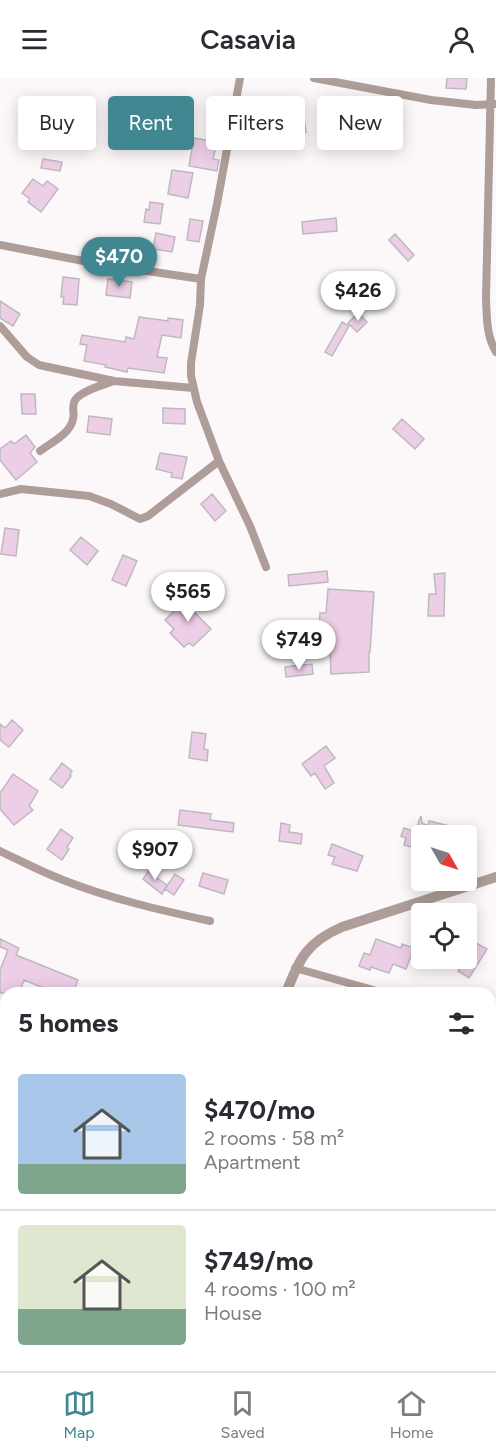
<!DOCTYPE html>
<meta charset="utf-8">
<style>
body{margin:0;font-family:Figtree,sans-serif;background:#f7f7f7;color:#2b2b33;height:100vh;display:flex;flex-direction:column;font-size:22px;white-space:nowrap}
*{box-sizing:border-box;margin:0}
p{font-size:20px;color:#7c7c81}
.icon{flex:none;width:33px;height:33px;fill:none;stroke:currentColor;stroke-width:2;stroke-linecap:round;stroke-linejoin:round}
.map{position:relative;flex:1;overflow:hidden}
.details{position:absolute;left:0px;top:909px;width:496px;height:384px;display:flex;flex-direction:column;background:#fff;border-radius:18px 18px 0 0;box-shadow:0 3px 15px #0003}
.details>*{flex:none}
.guide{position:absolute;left:18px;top:18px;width:460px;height:54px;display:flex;gap:12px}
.needle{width:39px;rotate:129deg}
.tools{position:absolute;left:411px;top:747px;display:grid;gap:12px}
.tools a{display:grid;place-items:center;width:66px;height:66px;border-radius:6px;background:#fff;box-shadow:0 3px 15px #0003;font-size:30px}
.price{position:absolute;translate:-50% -51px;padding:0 14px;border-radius:21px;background:#fff;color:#222;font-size:20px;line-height:39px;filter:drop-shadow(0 2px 3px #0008)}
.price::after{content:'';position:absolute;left:50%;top:36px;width:18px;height:14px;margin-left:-9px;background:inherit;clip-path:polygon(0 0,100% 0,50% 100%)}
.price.selected{background:#418791;color:#fff}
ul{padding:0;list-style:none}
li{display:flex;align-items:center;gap:18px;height:150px;padding:0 18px}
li+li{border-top:2px solid #e1e1e2}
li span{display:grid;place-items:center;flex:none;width:168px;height:120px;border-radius:6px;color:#555}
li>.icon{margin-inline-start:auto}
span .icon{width:72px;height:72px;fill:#fffc;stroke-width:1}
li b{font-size:26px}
h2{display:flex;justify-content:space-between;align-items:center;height:72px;padding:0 18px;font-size:26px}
.chip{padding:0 21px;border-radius:6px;background:#fff;box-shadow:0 3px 15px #0003;font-size:21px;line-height:54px}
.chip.selected{background:#418791;color:#fff}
header{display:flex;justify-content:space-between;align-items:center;height:78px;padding:0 18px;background:#fff;font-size:27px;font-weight:600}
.tabs{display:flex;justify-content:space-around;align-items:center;height:84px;border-top:2px solid #e1e1e2;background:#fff;font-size:16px;color:#7c7c81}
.tabs a{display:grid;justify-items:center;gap:3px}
.tabs .selected{color:#418791}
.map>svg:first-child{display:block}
.building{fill:#edcee7;stroke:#bdbabd;stroke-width:1.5}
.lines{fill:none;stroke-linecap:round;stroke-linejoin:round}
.minor{stroke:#ae9d98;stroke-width:8}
.tertiary{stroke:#ae9d98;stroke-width:10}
</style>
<header><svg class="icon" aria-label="menu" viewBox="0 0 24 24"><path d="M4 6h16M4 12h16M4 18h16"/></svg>Casavia<svg class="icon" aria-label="person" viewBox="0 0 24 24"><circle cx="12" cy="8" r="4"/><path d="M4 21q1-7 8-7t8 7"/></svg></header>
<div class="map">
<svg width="496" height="1293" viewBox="0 0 496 1293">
<rect width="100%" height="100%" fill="#fcf8f9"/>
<path class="building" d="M 447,0 L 467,0 L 466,11 L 446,10 Z
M 140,23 L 151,26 L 144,48 L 133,45 Z
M 294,38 L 295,41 L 304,40 L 306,54 L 287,56 L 285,39 Z
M 194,60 L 217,64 L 213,81 L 219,82 L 217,93 L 189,88 Z
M 43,81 L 62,84 L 60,93 L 41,90 Z
M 172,92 L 193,95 L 188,120 L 168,116 Z
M 33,101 L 43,108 L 47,103 L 58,111 L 41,134 L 28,124 L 30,121 L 22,115 Z
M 150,124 L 163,126 L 160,146 L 144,144 L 146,131 L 149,132 Z
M 336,140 L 337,153 L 303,156 L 302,144 Z
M 190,141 L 203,143 L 199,164 L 187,162 Z
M 156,155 L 175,159 L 172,174 L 153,171 Z
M 395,156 L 414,177 L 408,183 L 389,162 Z
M 63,199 L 79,201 L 77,227 L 63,226 L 64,219 L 61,219 Z
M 108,201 L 132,204 L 130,220 L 106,217 Z
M 0,223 L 20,236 L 13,248 L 0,240 Z
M 358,235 L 367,244 L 357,254 L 348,245 Z
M 139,239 L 168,243 L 168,240 L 183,242 L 181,260 L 162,257 L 157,279 L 167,280 L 164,295 L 128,290 L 127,294 L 105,289 L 106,287 L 84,283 L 87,267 L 80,266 L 82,257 L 125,264 L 126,259 L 134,261 Z
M 342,244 L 349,248 L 332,278 L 325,274 Z
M 21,316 L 35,316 L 36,336 L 22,336 Z
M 163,330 L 185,331 L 185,346 L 163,345 Z
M 89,338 L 112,341 L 110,357 L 87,354 Z
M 402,341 L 424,361 L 415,371 L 393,351 Z
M 26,357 L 35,369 L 30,375 L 37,384 L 16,402 L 0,382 L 0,371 L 11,363 L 14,366 Z
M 160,375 L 187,379 L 182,401 L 171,399 L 172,395 L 156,391 Z
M 212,416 L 226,433 L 215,443 L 201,426 Z
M 5,450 L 19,452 L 16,478 L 1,476 Z
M 81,459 L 98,473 L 87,487 L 70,472 Z
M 123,477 L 137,483 L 126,508 L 112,502 Z
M 327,493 L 328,504 L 289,508 L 288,497 Z
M 445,495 L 444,538 L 428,538 L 429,516 L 436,516 L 434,496 Z
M 328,511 L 374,514 L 370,574 L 369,574 L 369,594 L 331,596 L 330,570 L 318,568 L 320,535 L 326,535 Z
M 191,516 L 200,525 L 193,533 L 211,551 L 193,568 L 189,565 L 184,569 L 170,555 L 174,551 L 165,542 Z
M 312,586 L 313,596 L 286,599 L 285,589 Z
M 12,642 L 23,652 L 9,669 L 0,662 L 0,646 L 5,650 Z
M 192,654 L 206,656 L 204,671 L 208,672 L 207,683 L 189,680 Z
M 326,668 L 335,680 L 324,688 L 334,705 L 325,711 L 315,695 L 311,698 L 302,686 Z
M 62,685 L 72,693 L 70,697 L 71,698 L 62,710 L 50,701 Z
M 13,696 L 38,713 L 29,728 L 33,732 L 14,747 L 0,731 L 0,715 Z
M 180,732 L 211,736 L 210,742 L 234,745 L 233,754 L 178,747 Z
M 421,738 L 422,745 L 428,748 L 429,743 L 454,749 L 452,758 L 422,758 L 422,772 L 404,767 L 406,760 L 401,758 L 404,750 L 415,754 Z
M 281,745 L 290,747 L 289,754 L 302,756 L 301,766 L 279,763 Z
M 61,751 L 73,760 L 67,769 L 69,771 L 62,782 L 47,771 Z
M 332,766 L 363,778 L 357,793 L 332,786 L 335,779 L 328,777 Z
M 151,789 L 157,793 L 154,798 L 167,807 L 162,816 L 143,801 Z
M 203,795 L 228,802 L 224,816 L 199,808 Z
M 175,796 L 184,802 L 174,817 L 165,811 Z
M 0,861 L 19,870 L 16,877 L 78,902 L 73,915 L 56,915 L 24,902 L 19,915 L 0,915 L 0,892 L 8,872 L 0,869 Z
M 376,861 L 401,870 L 402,866 L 414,870 L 406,891 L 393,886 L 389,895 L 371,889 L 370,892 L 359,888 L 364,875 L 370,877 Z
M 476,865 L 487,871 L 469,900 L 458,893 Z"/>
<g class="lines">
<path class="minor" d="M 240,0 L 217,126 L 201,201 L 200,227 L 191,285 L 191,298 L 197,324 L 219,383 L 250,448 L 266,489
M 314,0 L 431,22 L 476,27 L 496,26
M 491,0 L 486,220 C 487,239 486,257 496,274
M 0,167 L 94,185 L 201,201
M 0,248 L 27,279 L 39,287 L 114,303 L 193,310
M 40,373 C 51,365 71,355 73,341 C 75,334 71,329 75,322 C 82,312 102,308 113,303
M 0,416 L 21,411 L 89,418 L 111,426 L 140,441 L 148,438 L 219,383
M 0,773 C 21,783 42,794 63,802 C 111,821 160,832 210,843
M 295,890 L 384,915
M 490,943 L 496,945
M 490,1099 L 496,1085
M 490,1142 L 496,1143
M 0,1258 L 6,1259
M 339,1287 L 393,1293
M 433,1293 L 433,1287"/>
<path class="tertiary" d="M 286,915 C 299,881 307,864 342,849 L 496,799
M 250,1293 L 251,1287"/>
</g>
</svg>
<div class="tools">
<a><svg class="needle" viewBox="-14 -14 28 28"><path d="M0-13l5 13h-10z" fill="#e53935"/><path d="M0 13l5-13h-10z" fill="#7c7c81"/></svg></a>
<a><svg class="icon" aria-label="locate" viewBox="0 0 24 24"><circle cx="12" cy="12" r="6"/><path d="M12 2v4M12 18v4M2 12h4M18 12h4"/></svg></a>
</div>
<b class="price selected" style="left:119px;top:210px">$470</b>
<b class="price" style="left:358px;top:244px">$426</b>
<b class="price" style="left:188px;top:545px">$565</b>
<b class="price" style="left:299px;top:593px">$749</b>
<b class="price" style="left:155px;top:803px">$907</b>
<div class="guide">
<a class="chip">Buy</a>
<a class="chip selected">Rent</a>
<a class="chip">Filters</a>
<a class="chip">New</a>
</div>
<section class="details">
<h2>5 homes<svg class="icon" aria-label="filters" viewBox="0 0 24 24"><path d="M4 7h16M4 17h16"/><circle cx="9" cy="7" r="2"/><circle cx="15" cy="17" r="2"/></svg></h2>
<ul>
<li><span style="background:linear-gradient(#a9c7e8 75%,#7fa58c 0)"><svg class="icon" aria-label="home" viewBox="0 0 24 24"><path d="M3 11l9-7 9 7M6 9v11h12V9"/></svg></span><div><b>$470/mo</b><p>2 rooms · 58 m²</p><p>Apartment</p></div></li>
<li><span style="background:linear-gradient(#dfe7d0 70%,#7fa58c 0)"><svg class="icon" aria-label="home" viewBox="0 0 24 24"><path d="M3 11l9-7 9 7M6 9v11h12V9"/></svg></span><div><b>$749/mo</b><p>4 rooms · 100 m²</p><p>House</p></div></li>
</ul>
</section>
</div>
<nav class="tabs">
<a class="selected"><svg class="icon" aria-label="map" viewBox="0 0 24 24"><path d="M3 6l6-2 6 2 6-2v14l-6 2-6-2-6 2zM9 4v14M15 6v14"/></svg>Map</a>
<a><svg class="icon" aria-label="saved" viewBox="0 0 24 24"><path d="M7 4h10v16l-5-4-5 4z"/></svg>Saved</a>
<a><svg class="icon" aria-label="home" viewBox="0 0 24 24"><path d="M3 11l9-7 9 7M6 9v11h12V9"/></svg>Home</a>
</nav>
